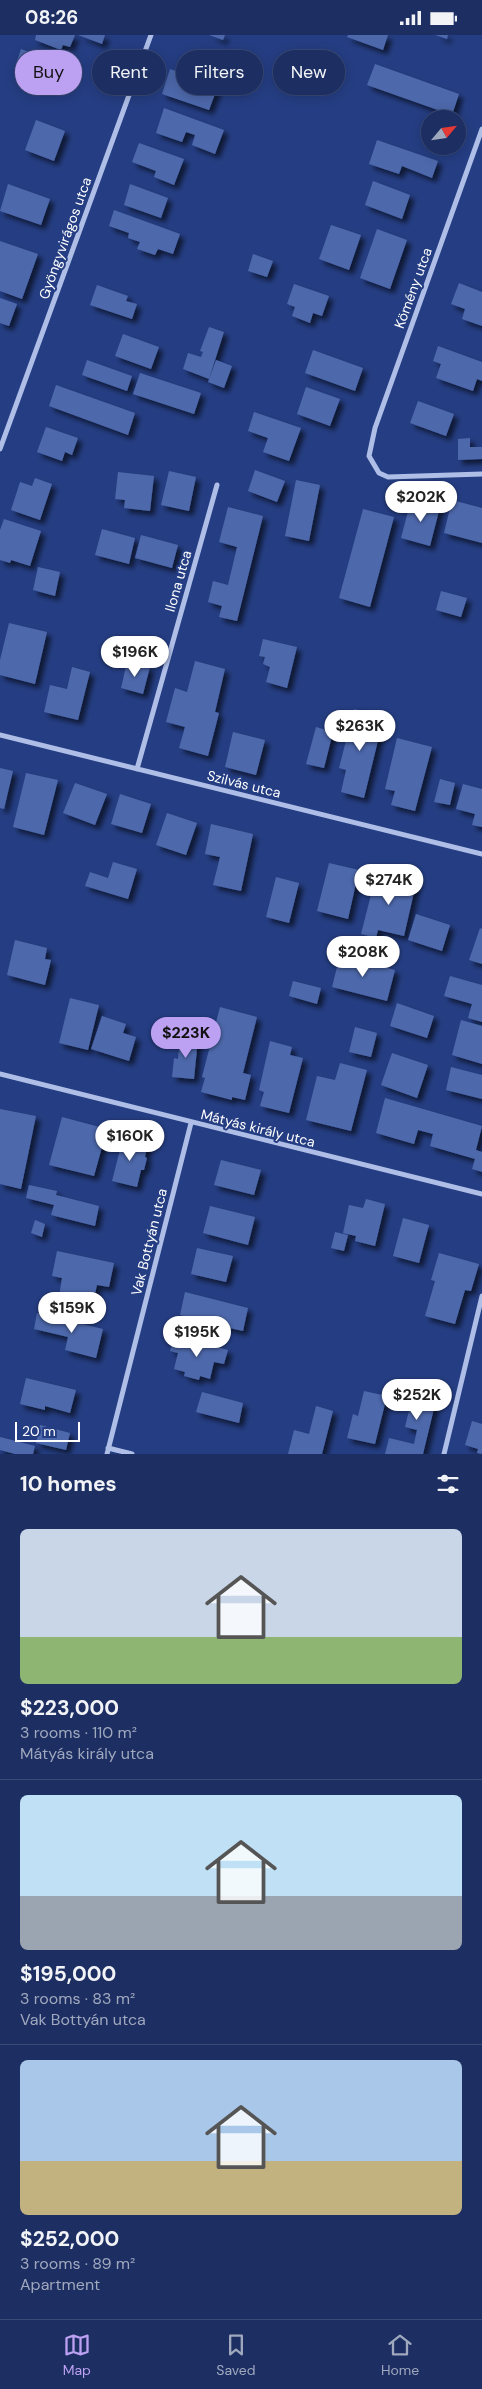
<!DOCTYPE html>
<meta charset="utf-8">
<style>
body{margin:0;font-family:"DM Sans",sans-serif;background:#293a6b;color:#f1f3f6;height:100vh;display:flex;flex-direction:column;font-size:19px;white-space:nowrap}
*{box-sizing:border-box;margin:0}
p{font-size:16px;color:#a0a8be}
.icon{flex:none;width:28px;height:28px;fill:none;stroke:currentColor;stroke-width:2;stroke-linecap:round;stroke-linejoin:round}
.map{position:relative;height:1419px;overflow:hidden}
.drawer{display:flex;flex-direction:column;background:#1c2e62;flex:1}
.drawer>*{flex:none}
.top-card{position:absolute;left:15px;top:15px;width:452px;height:45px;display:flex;gap:10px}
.needle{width:32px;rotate:61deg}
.buttons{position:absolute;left:421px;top:75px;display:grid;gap:10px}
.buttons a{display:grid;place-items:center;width:45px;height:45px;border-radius:50%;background:#1c2e62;box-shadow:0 2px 12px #0003,0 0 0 1px #3a4a77;font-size:25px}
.scale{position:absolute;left:15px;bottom:12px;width:65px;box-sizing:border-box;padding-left:5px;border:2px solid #fff;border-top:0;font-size:14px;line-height:18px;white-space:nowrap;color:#fff;-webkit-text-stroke:4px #253e83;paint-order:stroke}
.price{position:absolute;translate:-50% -42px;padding:0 11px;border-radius:18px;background:#fff;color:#222;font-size:16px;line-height:32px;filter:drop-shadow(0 1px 2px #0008)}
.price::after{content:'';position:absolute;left:50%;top:30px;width:15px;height:11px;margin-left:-8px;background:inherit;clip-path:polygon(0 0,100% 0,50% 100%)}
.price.selected{background:#bca0f2;color:#111}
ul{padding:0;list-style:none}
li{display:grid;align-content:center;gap:10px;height:265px;padding:0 20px}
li+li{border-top:1px solid #3a4a77}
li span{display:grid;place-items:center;height:155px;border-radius:8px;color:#555}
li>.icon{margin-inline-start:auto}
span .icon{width:90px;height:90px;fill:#fffc;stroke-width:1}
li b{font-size:21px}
h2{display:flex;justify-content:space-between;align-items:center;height:60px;padding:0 20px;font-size:21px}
.pill{padding:0 18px;border-radius:22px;background:#1c2e62;box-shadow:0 2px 12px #0003,0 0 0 1px #3a4a77;font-size:18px;line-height:45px}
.pill.selected{background:#bca0f2;color:#111}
.status{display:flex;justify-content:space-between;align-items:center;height:35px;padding:0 25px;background:#1c2e62;direction:ltr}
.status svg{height:14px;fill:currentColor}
.dock{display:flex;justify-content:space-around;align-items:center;height:70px;border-top:1px solid #3a4a77;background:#1c2e62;font-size:14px;color:#a0a8be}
.dock a{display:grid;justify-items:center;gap:2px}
.dock .selected{color:#bca0f2}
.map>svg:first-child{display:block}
.building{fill:#4d68ab;filter:url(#shadow)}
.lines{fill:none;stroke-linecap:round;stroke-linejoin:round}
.minor{stroke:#aebee7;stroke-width:5}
.labels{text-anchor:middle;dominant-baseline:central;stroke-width:4;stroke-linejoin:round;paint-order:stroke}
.street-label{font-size:14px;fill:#fff;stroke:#253e83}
</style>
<div class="status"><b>08:26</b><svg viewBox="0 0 49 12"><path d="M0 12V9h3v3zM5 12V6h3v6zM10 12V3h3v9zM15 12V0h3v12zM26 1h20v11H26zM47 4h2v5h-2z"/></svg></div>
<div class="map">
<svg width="482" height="1419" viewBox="0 0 482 1419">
<defs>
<filter id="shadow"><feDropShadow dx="4.5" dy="4.5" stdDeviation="2.5" flood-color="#0009"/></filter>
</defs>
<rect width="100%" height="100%" fill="#253e83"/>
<path class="building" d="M 36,0 L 75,0 L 70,12 L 63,10 L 61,15 L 35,5 Z
M 78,0 L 105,0 L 102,9 Z
M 209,0 L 225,0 L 223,5 Z
M 348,0 L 388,0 L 383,15 L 347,2 Z
M 435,0 L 448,0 L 447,4 Z
M 21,14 L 71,32 L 65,50 L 51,45 L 48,53 L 28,45 L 31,38 L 15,32 Z
M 215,15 L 241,24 L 237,36 L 244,39 L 239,54 L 205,43 Z
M 375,29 L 459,59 L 452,80 L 367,50 Z
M 170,34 L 218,51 L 209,75 L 162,59 Z
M 164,73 L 224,95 L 215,119 L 192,110 L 195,100 L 186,97 L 182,107 L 156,98 Z
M 36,85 L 65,96 L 54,126 L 25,115 Z
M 377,105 L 438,126 L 432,143 L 402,131 L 399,139 L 369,129 Z
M 139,108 L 184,124 L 174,150 L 154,142 L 156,136 L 132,127 Z
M 373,146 L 410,160 L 402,184 L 365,170 Z
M 8,149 L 50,164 L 41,190 L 0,176 Z
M 130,149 L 168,163 L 161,183 L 124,170 Z
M 114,175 L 180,199 L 173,219 L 158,214 L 155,220 L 137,214 L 140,207 L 128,203 L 129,198 L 109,191 Z
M 331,190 L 361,200 L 349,235 L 319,224 Z
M 377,194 L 407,205 L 390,254 L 360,243 Z
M 0,206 L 38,219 L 22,264 L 0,256 Z
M 253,219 L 273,226 L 267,242 L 248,236 Z
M 459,248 L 482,257 L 482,291 L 462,284 L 465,274 L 451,269 Z
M 294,249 L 329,261 L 322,281 L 313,278 L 310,288 L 292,281 L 295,272 L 287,269 Z
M 97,250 L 128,261 L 126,266 L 137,269 L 132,284 L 90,270 Z
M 0,263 L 17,269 L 9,291 L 0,288 Z
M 209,292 L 224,297 L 209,344 L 183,334 L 188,318 L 201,322 L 203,317 L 200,316 Z
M 123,299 L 159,312 L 151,334 L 115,321 Z
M 438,311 L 482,327 L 482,346 L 477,344 L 473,356 L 436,343 L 441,329 L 433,326 Z
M 313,315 L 363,333 L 355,356 L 305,338 Z
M 87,325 L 132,341 L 127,356 L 82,340 Z
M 216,325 L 232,331 L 224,353 L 208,347 Z
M 140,338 L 201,358 L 194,379 L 133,359 Z
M 56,350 L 135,378 L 128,400 L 49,371 Z
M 306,352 L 340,364 L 330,391 L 297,379 Z
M 418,366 L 454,379 L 446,401 L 410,388 Z
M 254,377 L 301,393 L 289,426 L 263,417 L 268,403 L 248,396 Z
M 46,392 L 78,403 L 72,420 L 65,417 L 62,426 L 37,417 Z
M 470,403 L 470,412 L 482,412 L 482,424 L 458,425 L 458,404 Z
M 255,435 L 285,446 L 277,467 L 248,456 Z
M 169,436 L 196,442 L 189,476 L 161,470 Z
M 118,437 L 154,441 L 150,476 L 124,473 L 125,465 L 115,464 Z
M 35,443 L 52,449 L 40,485 L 11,475 L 20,447 L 32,451 Z
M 296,445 L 320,450 L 309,506 L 285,501 Z
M 411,465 L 440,472 L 430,511 L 401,503 Z
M 452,465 L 482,473 L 482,508 L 444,498 Z
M 228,472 L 263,481 L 237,586 L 219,582 L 222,571 L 208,567 L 213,546 L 228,550 L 237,512 L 219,507 Z
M 363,474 L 394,482 L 370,572 L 339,563 Z
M 4,484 L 41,496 L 30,531 L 11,525 L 10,528 L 0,525 L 0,495 Z
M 102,494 L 135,503 L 129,529 L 95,520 Z
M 141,500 L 178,510 L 172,533 L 135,523 Z
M 38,532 L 60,537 L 55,561 L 33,555 Z
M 441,556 L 467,563 L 461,582 L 436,575 Z
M 9,588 L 47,597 L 35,649 L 0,640 L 0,625 Z
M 263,604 L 297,612 L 287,653 L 266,647 L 270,632 L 263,629 L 265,622 L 259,621 Z
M 195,626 L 225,634 L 215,677 L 219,678 L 208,721 L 179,713 L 185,692 L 166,687 L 175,653 L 187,657 Z
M 127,627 L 150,632 L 143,659 L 121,653 Z
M 72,632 L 90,637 L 78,685 L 44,677 L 50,650 L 67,654 Z
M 354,674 L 384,681 L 364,763 L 341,757 L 346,735 L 339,733 Z
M 316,692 L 333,697 L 324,733 L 306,729 Z
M 233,697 L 265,705 L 256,740 L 225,732 Z
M 397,703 L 432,712 L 415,776 L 391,770 L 395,756 L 385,754 Z
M 0,733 L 13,736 L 4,774 L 0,773 Z
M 26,738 L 58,745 L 44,800 L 13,792 Z
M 440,744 L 455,748 L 450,770 L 434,767 Z
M 75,748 L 107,759 L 95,790 L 63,778 Z
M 463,749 L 482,754 L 482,792 L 472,790 L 475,779 L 456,774 Z
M 120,759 L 151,769 L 142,798 L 111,789 Z
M 167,778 L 197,788 L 186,820 L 156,810 Z
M 211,789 L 253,799 L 241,856 L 213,850 L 220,822 L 205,819 Z
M 113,827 L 137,834 L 128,864 L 85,851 L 90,837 L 108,843 Z
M 329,828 L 359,835 L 348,884 L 317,876 Z
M 376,840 L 399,845 L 400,840 L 417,844 L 404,901 L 378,895 L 376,903 L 361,899 Z
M 276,842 L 299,848 L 289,888 L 266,882 Z
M 416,879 L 450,890 L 442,916 L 408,905 Z
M 480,893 L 482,894 L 482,929 L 469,925 Z
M 15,905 L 47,913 L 45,924 L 51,925 L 45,950 L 7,940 Z
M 340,920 L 395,935 L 387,966 L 332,952 Z
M 450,941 L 482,950 L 482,987 L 468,983 L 472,969 L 444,961 Z
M 293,946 L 321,953 L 317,969 L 289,961 Z
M 70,963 L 99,970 L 88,1015 L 59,1008 Z
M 397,968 L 434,981 L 427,1003 L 390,991 Z
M 220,972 L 257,982 L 243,1038 L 251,1040 L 245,1065 L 232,1062 L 232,1065 L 201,1057 L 205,1043 L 202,1042 Z
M 102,981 L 126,989 L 123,998 L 136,1002 L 129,1026 L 91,1014 Z
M 461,985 L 482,991 L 482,1029 L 452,1020 Z
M 355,992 L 377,998 L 371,1022 L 349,1017 Z
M 180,1002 L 198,1004 L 194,1044 L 172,1042 L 174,1023 L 178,1024 Z
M 270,1006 L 292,1012 L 290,1020 L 303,1023 L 289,1078 L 260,1071 L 264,1057 L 259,1055 Z
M 392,1018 L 428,1030 L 417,1063 L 381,1050 Z
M 340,1028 L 367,1035 L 351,1096 L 306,1085 L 317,1041 L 335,1045 Z
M 451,1032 L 482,1040 L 482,1064 L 446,1055 Z
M 385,1063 L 482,1091 L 476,1115 L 482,1117 L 482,1137 L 472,1134 L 475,1124 L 430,1111 L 433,1099 L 418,1095 L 414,1109 L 376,1098 Z
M 0,1074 L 36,1081 L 21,1154 L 0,1149 Z
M 62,1082 L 107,1094 L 94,1141 L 49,1130 Z
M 123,1103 L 148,1109 L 145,1122 L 147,1123 L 144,1135 L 141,1135 L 137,1152 L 112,1146 Z
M 221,1125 L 261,1135 L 254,1160 L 214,1150 Z
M 29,1150 L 57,1156 L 56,1160 L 99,1171 L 95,1191 L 51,1180 L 54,1170 L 26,1163 Z
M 366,1164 L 385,1169 L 375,1211 L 355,1206 L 356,1201 L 343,1198 L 349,1170 L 363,1173 Z
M 210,1171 L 255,1182 L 248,1210 L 203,1198 Z
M 403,1183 L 429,1190 L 419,1228 L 393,1221 Z
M 35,1185 L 45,1189 L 42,1202 L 31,1198 Z
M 335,1197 L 348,1200 L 344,1216 L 331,1213 Z
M 197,1213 L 233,1221 L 226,1247 L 191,1239 Z
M 57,1216 L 114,1228 L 109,1252 L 97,1250 L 93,1268 L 59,1261 L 62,1243 L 52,1241 Z
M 439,1218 L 479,1229 L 471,1256 L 465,1255 L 455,1289 L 425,1281 L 435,1246 L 431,1245 Z
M 185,1257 L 248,1273 L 243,1296 L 211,1289 L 210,1296 L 188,1291 L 190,1283 L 180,1280 Z
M 37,1278 L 103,1294 L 96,1323 L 65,1315 L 68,1302 L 34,1294 Z
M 174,1301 L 228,1315 L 224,1329 L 214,1327 L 210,1344 L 200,1341 L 199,1345 L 184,1341 L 185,1337 L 174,1334 L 178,1318 L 170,1316 Z
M 26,1343 L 76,1355 L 70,1378 L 45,1371 L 45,1375 L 20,1369 Z
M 416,1347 L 439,1353 L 423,1419 L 385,1419 L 389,1403 L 414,1409 L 417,1395 L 405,1392 Z
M 364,1356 L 387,1361 L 375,1409 L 347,1403 L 353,1379 L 358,1381 Z
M 202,1357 L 243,1368 L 239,1388 L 196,1377 Z
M 316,1371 L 333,1376 L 322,1419 L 288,1419 L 294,1395 L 309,1399 Z
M 472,1386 L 482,1389 L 482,1419 L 477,1418 L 478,1414 L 465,1410 Z
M 40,1390 L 70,1398 L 66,1415 L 36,1408 Z
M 0,1402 L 35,1411 L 33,1419 L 15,1419 L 0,1415 Z"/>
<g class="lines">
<path class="minor" d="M 482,94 L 375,393 L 369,421 L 379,438 L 388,442 L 482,439
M 0,414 L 151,0
M 0,700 L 482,819
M 137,734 L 217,450
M 0,1039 L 482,1159
M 108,1413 L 132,1419
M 107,1419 L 191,1088
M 444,1419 L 482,1261"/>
</g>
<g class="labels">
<g class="street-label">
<text transform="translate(65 203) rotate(-70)">Gyöngyvirágos utca</text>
<text transform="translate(413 253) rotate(-70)">Kömény utca</text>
<text transform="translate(178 546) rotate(-74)">Ilona utca</text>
<text transform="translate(244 749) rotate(14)">Szilvás utca</text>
<text transform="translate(258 1093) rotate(14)">Mátyás király utca</text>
<text transform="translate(149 1207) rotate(-76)">Vak Bottyán utca</text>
</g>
</g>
</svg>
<div class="buttons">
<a><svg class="needle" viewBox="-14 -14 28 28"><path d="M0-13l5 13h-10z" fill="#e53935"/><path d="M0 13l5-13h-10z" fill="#a0a8be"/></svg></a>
</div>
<div class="scale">20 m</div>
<b class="price" style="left:421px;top:488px">$202K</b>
<b class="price" style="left:135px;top:643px">$196K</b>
<b class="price" style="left:360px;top:717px">$263K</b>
<b class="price" style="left:389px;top:871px">$274K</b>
<b class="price" style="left:363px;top:943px">$208K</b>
<b class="price selected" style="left:186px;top:1024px">$223K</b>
<b class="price" style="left:130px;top:1127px">$160K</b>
<b class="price" style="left:72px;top:1299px">$159K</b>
<b class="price" style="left:197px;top:1323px">$195K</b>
<b class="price" style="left:417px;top:1386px">$252K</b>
<div class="top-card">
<a class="pill selected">Buy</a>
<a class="pill">Rent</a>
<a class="pill">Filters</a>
<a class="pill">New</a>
</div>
</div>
<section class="drawer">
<h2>10 homes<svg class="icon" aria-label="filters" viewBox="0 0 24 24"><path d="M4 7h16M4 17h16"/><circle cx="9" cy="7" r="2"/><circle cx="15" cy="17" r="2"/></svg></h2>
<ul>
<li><span style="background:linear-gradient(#c9d6e8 70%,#8fb573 0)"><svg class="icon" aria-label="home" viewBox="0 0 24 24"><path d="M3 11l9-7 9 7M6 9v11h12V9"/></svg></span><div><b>$223,000</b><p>3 rooms · 110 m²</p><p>Mátyás király utca</p></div></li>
<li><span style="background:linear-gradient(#bfe0f5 65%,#9aa5b1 0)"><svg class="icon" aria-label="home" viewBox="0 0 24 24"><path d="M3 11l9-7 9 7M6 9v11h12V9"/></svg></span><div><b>$195,000</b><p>3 rooms · 83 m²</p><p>Vak Bottyán utca</p></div></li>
<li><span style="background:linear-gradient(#a9c7e8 65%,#c2b280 0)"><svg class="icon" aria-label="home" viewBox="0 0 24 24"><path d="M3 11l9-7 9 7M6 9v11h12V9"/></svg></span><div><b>$252,000</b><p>3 rooms · 89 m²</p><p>Apartment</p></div></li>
</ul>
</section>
<nav class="dock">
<a class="selected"><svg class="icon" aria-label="map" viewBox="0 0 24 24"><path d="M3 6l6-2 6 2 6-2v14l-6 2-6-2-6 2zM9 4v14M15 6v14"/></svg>Map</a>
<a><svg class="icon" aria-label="saved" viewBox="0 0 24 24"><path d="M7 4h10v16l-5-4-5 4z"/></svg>Saved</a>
<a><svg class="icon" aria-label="home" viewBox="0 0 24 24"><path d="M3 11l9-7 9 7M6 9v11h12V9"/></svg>Home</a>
</nav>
